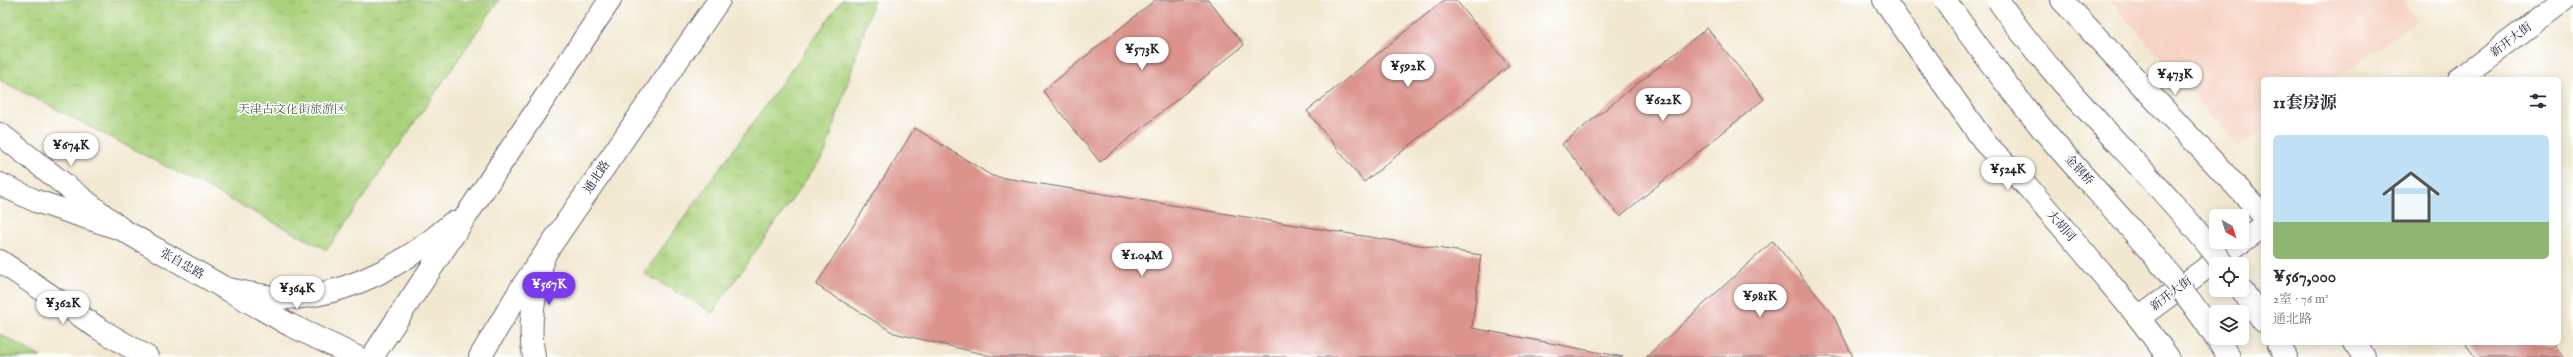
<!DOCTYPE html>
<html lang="zh">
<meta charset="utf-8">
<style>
body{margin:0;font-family:"IM FELL English","Noto Serif SC",serif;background:#f2f2f3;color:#2b2b33;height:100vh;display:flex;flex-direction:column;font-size:15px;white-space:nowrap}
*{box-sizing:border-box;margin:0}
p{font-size:13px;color:#7c7c81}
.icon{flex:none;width:22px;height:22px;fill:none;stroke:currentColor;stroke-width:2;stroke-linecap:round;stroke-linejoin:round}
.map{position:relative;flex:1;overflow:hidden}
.side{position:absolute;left:2261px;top:77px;width:300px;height:268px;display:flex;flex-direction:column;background:#fff;border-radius:6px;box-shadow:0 2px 10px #0003}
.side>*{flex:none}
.needle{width:26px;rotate:141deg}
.tools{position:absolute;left:2209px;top:209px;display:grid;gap:8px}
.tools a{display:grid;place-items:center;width:40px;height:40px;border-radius:6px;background:#fff;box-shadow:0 2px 10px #0003;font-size:20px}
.price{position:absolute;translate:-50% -34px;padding:0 9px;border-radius:14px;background:#fff;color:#222;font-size:13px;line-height:26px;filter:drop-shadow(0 1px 2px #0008)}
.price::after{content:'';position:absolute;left:50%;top:24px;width:12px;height:9px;margin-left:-6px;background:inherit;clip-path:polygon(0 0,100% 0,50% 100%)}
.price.current{background:#7c3aed;color:#fff}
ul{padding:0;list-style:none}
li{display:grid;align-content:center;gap:8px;height:212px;padding:0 12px}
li+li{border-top:1px solid #e1e1e2}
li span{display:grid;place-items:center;height:124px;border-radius:6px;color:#555}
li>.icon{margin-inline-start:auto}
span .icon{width:72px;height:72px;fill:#fffc;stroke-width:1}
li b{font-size:17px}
h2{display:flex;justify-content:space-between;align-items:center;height:48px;padding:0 12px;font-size:17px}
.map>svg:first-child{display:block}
.built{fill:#f6d2c3}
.park{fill:url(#park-tufts);stroke:#667a5b}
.building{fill:#db938b}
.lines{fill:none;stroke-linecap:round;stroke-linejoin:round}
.street-casing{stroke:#6b676f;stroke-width:24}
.secondary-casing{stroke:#6b676f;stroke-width:24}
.primary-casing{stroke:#6b676f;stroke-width:24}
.street{stroke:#fff;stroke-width:22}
.secondary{stroke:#fff;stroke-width:22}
.primary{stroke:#fff;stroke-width:22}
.primary-bridge-casing{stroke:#6b676f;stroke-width:24;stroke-linecap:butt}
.primary-bridge{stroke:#fff;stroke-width:22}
.labels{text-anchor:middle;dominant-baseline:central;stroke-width:3;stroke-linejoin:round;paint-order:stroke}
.street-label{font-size:12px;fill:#22223b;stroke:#fff}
.park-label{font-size:12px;fill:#525f51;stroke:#fff}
</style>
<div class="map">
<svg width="2573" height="357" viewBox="0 0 2573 357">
<defs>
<pattern id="park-tufts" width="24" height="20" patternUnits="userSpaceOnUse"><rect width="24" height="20" fill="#aad17b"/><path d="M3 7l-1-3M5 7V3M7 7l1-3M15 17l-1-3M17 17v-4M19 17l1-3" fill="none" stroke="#92b36b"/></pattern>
</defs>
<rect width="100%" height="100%" fill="#fff"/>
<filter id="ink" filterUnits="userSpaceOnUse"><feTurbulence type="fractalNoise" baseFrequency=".025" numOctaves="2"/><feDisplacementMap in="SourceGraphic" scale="8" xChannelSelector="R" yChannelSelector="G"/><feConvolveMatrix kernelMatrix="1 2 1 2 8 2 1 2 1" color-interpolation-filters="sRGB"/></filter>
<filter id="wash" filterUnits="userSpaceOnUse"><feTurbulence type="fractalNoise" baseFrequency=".012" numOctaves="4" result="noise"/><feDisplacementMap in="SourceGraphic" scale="16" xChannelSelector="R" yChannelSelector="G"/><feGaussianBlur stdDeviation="0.9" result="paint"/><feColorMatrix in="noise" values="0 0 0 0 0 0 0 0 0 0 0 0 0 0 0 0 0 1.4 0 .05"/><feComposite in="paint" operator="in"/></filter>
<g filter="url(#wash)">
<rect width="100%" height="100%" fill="#f2e8d0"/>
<path class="built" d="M 2110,0 L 2404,0 L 2417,21 L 2335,79 L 2263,79 L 2263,130 L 2239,147 Z"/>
<path class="park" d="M 0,0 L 499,0 L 327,250 L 0,80 Z
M 842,0 L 874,0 L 825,153 L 712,313 L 644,273 Z
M 0,334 L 41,357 L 0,357 Z"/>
<g id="blocks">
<path class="building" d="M 1155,0 L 1208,0 L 1244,45 L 1100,162 L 1043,91 Z
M 1444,0 L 1456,0 L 1509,66 L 1364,182 L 1307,111 Z
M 1707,28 L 1764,99 L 1620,216 L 1562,144 Z
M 915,128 L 992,176 L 1481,255 L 1472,328 L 1623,357 L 996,357 L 894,333 L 816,285 Z
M 1773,241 L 1833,315 L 1853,357 L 1646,357 Z
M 2465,343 L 2552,343 L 2563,357 L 2475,357 Z"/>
</g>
</g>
<g filter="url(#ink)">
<use href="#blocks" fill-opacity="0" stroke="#6b676f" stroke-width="1"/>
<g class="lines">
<defs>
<path id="street" d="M 2459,79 L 2564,0
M 0,134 L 120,228
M 2242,242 L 2263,226
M 2139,318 L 2241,242"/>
<path id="secondary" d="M 1884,0 L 1986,144 L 2027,186 L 2076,243 L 2139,318 L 2168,357
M 2062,0 L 2263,215
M 0,184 L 36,201 L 121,229 L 290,325 L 357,357
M 0,261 L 98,328 L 147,357
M 2355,343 L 2364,357
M 534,357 C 527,322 536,290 544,256"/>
<path id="primary" d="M 224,288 C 249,293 276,300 302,297 C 358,290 411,260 452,223
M 2242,290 L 2263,321
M 2216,338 L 2229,357
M 2278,343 L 2286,357
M 372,357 L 610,0
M 480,357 L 522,287 L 719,0"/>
</defs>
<use href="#street" class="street-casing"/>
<use href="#secondary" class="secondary-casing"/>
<use href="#primary" class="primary-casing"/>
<use href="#street" class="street"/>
<use href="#secondary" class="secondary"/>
<use href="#primary" class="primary"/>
<defs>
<path id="primary-bridge" d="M 1945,0 C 1975,43 2006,85 2040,126 C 2098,196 2166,260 2216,338
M 1998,0 C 2063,96 2153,172 2223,264"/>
</defs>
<use href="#primary-bridge" class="primary-bridge-casing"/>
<use href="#primary-bridge" class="primary-bridge"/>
</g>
</g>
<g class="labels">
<g class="street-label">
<text transform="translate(2511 40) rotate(-37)">新开大街</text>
<text transform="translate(2079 170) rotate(48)">金钢桥</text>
<text transform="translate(597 177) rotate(-56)">通北路</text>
<text transform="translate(2061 226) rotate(49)">大胡同</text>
<text transform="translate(182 264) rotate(30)">张自忠路</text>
<text transform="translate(2171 294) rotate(-37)">新开大街</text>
</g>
<g class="park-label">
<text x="292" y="109">天津古文化街旅游区</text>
</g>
</g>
</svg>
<div class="tools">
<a><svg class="needle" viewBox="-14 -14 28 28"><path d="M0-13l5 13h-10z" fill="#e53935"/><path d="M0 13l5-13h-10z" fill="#7c7c81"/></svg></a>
<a><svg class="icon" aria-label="locate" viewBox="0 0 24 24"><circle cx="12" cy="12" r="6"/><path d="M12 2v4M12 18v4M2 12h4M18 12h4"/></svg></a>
<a><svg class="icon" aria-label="layers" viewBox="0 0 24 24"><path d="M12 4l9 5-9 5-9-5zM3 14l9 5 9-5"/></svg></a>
</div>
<b class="price" style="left:1142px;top:71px">¥573K</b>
<b class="price" style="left:1408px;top:88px">¥592K</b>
<b class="price" style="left:2175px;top:96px">¥473K</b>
<b class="price" style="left:1663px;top:122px">¥622K</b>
<b class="price" style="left:71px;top:167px">¥674K</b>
<b class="price" style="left:2008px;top:191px">¥524K</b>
<b class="price" style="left:1142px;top:277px">¥1.04M</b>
<b class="price current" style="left:549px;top:306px">¥567K</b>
<b class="price" style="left:297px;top:310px">¥364K</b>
<b class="price" style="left:1760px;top:318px">¥981K</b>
<b class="price" style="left:63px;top:325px">¥362K</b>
<section class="side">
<h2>11套房源<svg class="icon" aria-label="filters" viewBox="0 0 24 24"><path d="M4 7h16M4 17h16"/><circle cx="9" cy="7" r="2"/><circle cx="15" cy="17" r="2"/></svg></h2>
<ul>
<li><span style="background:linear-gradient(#bfe0f5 70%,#8fb573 0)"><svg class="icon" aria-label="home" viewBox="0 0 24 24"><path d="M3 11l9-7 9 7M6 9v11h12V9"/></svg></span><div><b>¥567,000</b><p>2室 · 76 m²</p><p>通北路</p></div></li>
</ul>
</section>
</div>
